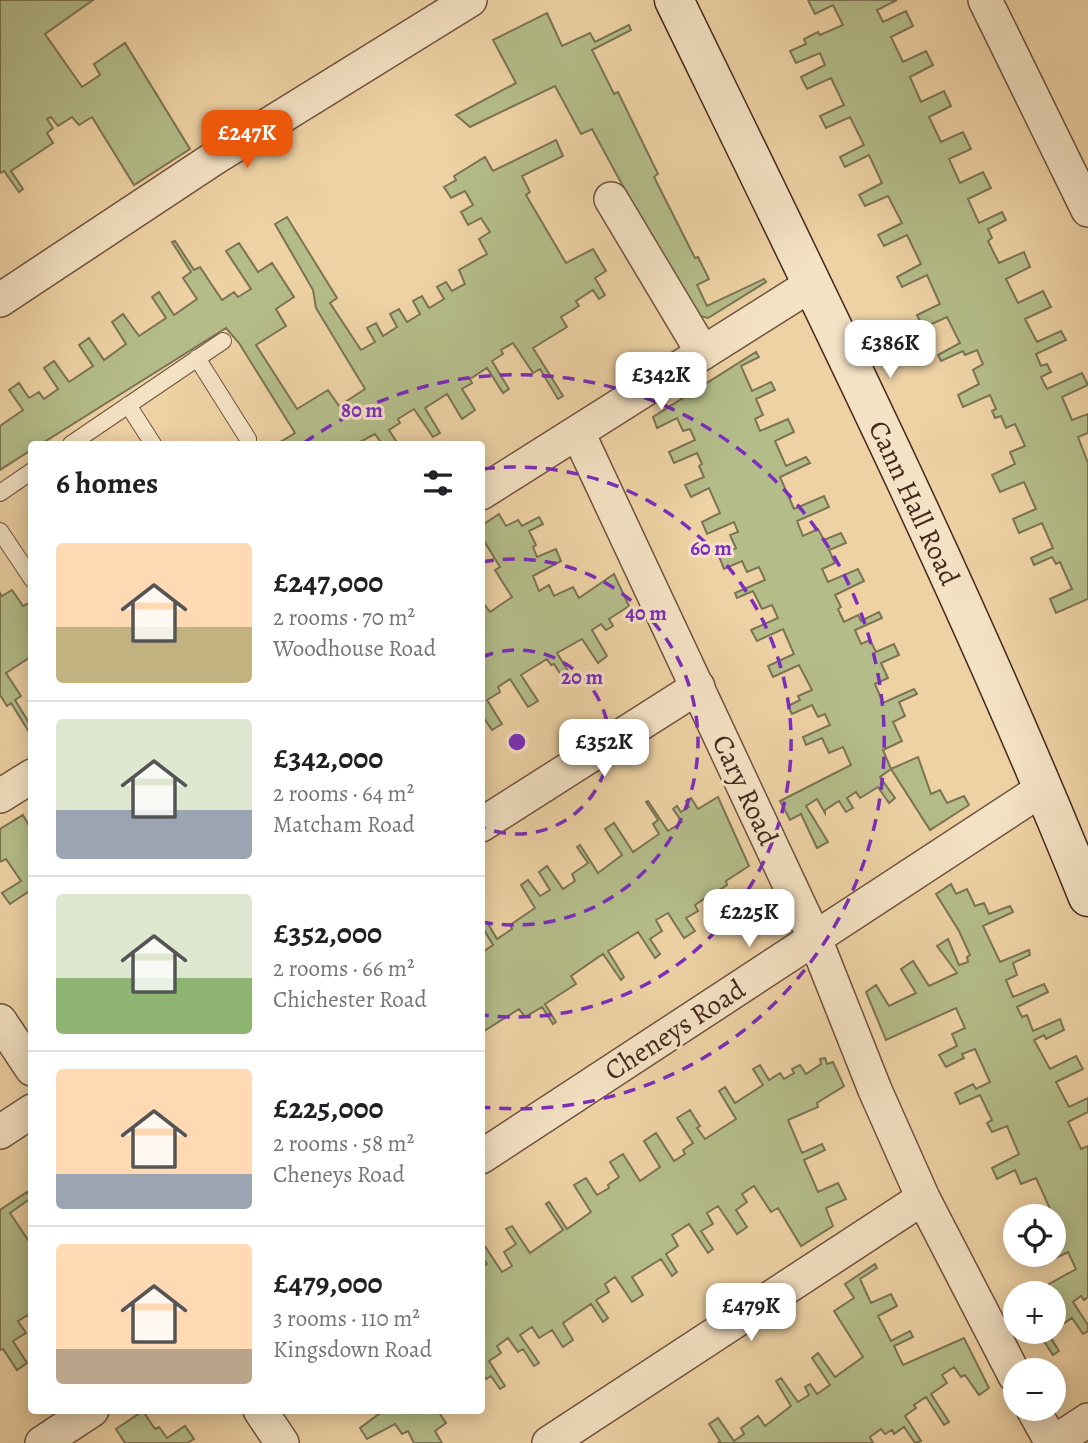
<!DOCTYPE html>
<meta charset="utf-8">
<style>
body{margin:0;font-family:Alegreya,serif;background:#f2f2f2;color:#202124;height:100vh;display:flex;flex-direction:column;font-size:26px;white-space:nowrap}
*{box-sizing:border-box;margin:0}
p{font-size:23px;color:#757577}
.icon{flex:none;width:38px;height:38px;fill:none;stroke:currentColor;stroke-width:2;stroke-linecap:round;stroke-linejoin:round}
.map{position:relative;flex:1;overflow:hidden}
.sheet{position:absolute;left:28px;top:441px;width:457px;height:973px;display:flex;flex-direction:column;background:#fff;border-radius:7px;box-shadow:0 4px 18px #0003}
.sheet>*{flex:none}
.fabs{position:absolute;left:1003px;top:1204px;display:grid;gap:14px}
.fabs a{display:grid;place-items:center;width:63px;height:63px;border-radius:50%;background:#fff;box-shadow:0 4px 18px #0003;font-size:35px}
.price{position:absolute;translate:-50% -60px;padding:0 16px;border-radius:14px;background:#fff;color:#222;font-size:23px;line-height:46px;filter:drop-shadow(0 2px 4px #0008)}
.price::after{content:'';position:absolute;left:50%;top:42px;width:21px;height:16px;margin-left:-10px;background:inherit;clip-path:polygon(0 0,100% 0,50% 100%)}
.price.on{background:#ea580c;color:#fff}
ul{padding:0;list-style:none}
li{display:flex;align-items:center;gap:21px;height:175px;padding:0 28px}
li+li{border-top:2px solid #e0e0e0}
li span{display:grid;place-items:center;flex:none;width:196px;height:140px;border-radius:7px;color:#555}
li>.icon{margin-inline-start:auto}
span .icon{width:84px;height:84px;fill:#fffc;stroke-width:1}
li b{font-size:30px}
h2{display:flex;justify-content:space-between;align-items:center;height:84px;padding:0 28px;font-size:30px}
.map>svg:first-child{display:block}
.green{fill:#b4bd8a;stroke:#7c7354;stroke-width:2}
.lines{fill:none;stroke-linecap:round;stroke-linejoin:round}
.lane-casing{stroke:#6f5340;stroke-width:18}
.street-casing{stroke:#6f5340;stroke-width:36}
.secondary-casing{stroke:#45291f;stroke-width:41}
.lane{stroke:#f4e2c4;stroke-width:16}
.street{stroke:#f4e2c4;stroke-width:33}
.secondary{stroke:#f4e2c4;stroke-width:38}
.ring{fill:none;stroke:#7b2cbf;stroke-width:3.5;stroke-dasharray:12 9}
.labels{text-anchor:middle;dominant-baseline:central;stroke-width:6;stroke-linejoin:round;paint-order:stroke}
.street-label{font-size:28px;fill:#45291f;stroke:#f4e2c4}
.centre{fill:#7b2cbf;stroke:#f4e2c4;stroke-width:3.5}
.ring-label{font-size:21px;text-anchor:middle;font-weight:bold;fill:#7b2cbf;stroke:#f4e2c4;stroke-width:6;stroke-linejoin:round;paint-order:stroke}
</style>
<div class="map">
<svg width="1088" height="1443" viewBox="0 0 1088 1443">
<rect width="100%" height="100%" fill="#eed2a4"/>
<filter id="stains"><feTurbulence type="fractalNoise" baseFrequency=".00286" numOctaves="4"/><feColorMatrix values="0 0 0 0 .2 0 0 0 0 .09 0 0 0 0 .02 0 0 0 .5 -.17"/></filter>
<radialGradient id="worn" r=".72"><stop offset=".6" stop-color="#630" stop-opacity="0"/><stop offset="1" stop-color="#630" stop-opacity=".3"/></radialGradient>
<path class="green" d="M 0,0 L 93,0 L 45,34 L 82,87 L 100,75 L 94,64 L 125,43 L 190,149 L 134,185 L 92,117 L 79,125 L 72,117 L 58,126 L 51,117 L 47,119 L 53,128 L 47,133 L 53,143 L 11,171 L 23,189 L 19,192 L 4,171 L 0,173 Z
M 808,0 L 897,0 L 877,10 L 883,22 L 906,11 L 913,26 L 891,37 L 903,62 L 926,51 L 933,65 L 910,77 L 921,102 L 944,91 L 951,106 L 929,117 L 941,142 L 963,132 L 971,149 L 949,159 L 960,183 L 983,172 L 991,188 L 968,199 L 979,223 L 1002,212 L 1006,220 L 988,229 L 992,238 L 988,241 L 999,263 L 1024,252 L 1030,267 L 1006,279 L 1018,303 L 1043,291 L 1051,307 L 1025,319 L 1037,342 L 1061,331 L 1066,340 L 1036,354 L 1041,366 L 1047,364 L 1051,372 L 1041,377 L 1047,389 L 1082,373 L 1088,385 L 1062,397 L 1072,420 L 1088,414 L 1088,433 L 1078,437 L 1088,463 L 1088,599 L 1056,613 L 1050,599 L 1072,589 L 1060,562 L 1056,564 L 1052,557 L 1034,565 L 1031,558 L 1053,548 L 1042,523 L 1019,533 L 1013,519 L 1036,509 L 1024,482 L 1000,492 L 992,475 L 1015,464 L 1010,452 L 1025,446 L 1015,424 L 1006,428 L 1001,416 L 995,418 L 992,411 L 996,409 L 990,395 L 963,407 L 958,395 L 979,384 L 973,370 L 983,364 L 977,350 L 965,355 L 963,351 L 941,361 L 938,355 L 960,343 L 947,317 L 923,328 L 917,315 L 940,304 L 927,275 L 902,287 L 897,277 L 921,264 L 907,235 L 884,246 L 878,235 L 902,223 L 888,196 L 865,206 L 859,195 L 882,183 L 869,155 L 845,167 L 840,157 L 864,145 L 850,117 L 826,128 L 820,116 L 844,105 L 831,78 L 807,89 L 801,77 L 825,65 L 820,53 L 796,63 L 790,51 L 806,44 L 804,39 L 818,32 L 820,35 L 843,25 L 833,5 L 815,14 Z
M 547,13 L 562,46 L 590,33 L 595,42 L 629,25 L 631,30 L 592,50 L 614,94 L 618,92 L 658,174 L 654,177 L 695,258 L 698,257 L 709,279 L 697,285 L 707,306 L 764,279 L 766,282 L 708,318 L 696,315 L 689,308 L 592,129 L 581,134 L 555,86 L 470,127 L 456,115 L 516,83 L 493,40 Z
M 556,140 L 563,156 L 522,176 L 530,192 L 526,195 L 566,263 L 593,249 L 606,271 L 595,278 L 605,295 L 599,299 L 593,290 L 576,301 L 579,306 L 561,317 L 567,327 L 533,348 L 563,396 L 558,399 L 540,369 L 533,373 L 513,343 L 501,350 L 503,354 L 492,361 L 509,389 L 503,393 L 487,368 L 470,379 L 472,383 L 462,389 L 475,410 L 462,419 L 447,394 L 425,408 L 440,433 L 433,437 L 414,409 L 398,419 L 400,423 L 389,430 L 398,444 L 382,444 L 375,434 L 356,444 L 277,444 L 295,433 L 239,343 L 226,328 L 41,444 L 32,444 L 31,450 L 0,470 L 0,426 L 23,410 L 9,390 L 19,383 L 29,398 L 39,392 L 44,399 L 58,389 L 44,368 L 54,361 L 69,382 L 93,366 L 79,345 L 89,338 L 104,360 L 126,344 L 112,322 L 123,314 L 139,336 L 166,318 L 152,297 L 159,292 L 174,315 L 197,299 L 183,278 L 191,272 L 172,242 L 175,241 L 194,270 L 200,267 L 222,300 L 234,292 L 238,297 L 251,289 L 226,251 L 239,243 L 258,272 L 272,263 L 294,297 L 276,309 L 286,326 L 256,345 L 297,409 L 328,390 L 339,406 L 365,389 L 316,308 L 313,290 L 275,224 L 287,217 L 337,298 L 330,303 L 361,350 L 375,342 L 367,328 L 376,323 L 383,336 L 397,327 L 390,314 L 399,309 L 407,322 L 420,314 L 413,301 L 422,296 L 429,308 L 444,299 L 437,287 L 446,282 L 452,291 L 465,284 L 459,270 L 487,254 L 479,239 L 490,232 L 481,218 L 468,225 L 461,212 L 473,205 L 465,191 L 451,198 L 444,187 L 456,180 L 454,176 L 485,157 L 493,171 Z
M 756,352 L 759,357 L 741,366 L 752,391 L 771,382 L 775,390 L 756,399 L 763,415 L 755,419 L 760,431 L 788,419 L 794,432 L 775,441 L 786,466 L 806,457 L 810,463 L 780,477 L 794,509 L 824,496 L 829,507 L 797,521 L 803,536 L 818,529 L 824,540 L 841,533 L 846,543 L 829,550 L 835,563 L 822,569 L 828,582 L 858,569 L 864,581 L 835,595 L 841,607 L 838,609 L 844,622 L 858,615 L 861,621 L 879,612 L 882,618 L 855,630 L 861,644 L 870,640 L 876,652 L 894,644 L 899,655 L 881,663 L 888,678 L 875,684 L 883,703 L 914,689 L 917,694 L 899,702 L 905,716 L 893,722 L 902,741 L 883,750 L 891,769 L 918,757 L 931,794 L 940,790 L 947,803 L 964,796 L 969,805 L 930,830 L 891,769 L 880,777 L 895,798 L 889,803 L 878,787 L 860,798 L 856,792 L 847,798 L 853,808 L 846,812 L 839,801 L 825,810 L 825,813 L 817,799 L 806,806 L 828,842 L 817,848 L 801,814 L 790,820 L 780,801 L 851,765 L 843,747 L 829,753 L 822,738 L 806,745 L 803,737 L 830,725 L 825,714 L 818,717 L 812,705 L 792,714 L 788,706 L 800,700 L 798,696 L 812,690 L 799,665 L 773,677 L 768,666 L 794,654 L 783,629 L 757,641 L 751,630 L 778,618 L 772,605 L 762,609 L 753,591 L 737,598 L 735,593 L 765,580 L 759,567 L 747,572 L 742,561 L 724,569 L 719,556 L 736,548 L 730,535 L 738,532 L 734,522 L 707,534 L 702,522 L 720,513 L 709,488 L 691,497 L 685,485 L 704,477 L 699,466 L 702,464 L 697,453 L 674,463 L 669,452 L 695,440 L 690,429 L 683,431 L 677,418 L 657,428 L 653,417 Z
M 499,514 L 506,526 L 518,520 L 522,526 L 539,517 L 543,524 L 529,531 L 536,545 L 533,547 L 537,557 L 556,549 L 561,561 L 533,576 L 539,591 L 549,585 L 554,596 L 573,587 L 579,598 L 614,574 L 629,606 L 609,619 L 613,626 L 606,630 L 601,624 L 592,630 L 607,656 L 598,663 L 582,639 L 557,653 L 573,679 L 566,683 L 554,664 L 551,665 L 547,659 L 521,675 L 538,701 L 528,707 L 510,679 L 498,687 L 500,692 L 487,700 L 502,724 L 492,730 L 481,714 L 481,600 L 490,612 L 512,597 L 495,570 L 500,567 L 481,536 L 481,526 Z
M 12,590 L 23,606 L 31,602 L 31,662 L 29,658 L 6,673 L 21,696 L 15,700 L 31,726 L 29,732 L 11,703 L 7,706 L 0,695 L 0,593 L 2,596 Z
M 718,797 L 749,866 L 726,881 L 727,885 L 718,891 L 729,908 L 722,913 L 710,895 L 695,905 L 698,911 L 686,918 L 695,931 L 684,938 L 668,913 L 656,920 L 662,931 L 650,939 L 660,954 L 655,958 L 638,932 L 608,951 L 624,977 L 621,980 L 603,954 L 571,976 L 576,984 L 545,1004 L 556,1022 L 553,1024 L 542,1007 L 525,1017 L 519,1009 L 481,1033 L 481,953 L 493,945 L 481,925 L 487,922 L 497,939 L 512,929 L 510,925 L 535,908 L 521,885 L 528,880 L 540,896 L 550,890 L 539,872 L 547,866 L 563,889 L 575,881 L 572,874 L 588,863 L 577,847 L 580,845 L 598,873 L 622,855 L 605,829 L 614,823 L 633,852 L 659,834 L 653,824 L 658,820 L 646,802 L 648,801 L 668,831 L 682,822 L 673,809 L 677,806 L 681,812 L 689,807 L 686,801 L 691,798 L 698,809 Z
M 23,815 L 31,829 L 31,897 L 28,892 L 10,904 L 2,893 L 21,881 L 6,859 L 0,862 L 0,829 Z
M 951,884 L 956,894 L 967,889 L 975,906 L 984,903 L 989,914 L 1010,906 L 1013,912 L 983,926 L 1000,962 L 1029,950 L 1030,955 L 1013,963 L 1017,975 L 1006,980 L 1013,997 L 1044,984 L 1048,992 L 1017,1007 L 1022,1017 L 1027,1015 L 1033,1031 L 1060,1019 L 1064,1030 L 1046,1039 L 1044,1035 L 1034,1040 L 1050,1069 L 1076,1056 L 1083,1069 L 1056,1082 L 1069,1107 L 1088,1098 L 1088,1112 L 1068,1122 L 1081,1149 L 1088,1146 L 1088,1297 L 1084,1300 L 1081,1296 L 1073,1302 L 1088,1325 L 1088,1331 L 1083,1334 L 1072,1318 L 1063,1324 L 1060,1318 L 1054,1322 L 1054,1293 L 1033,1293 L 1076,1269 L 1068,1252 L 1056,1258 L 1054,1254 L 1054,1216 L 1047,1216 L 1052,1213 L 1036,1178 L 1021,1184 L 1015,1170 L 997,1179 L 992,1168 L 1019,1154 L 1007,1126 L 992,1132 L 987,1123 L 992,1120 L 980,1095 L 960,1104 L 955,1093 L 973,1084 L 976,1089 L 990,1082 L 975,1049 L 962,1054 L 964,1058 L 946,1067 L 939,1055 L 957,1046 L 952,1034 L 965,1028 L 956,1008 L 886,1040 L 866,992 L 876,985 L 889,1006 L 916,993 L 901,969 L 913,961 L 929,986 L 957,973 L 937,946 L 948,939 L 959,965 L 968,962 L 967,957 L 970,955 L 959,931 L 936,894 Z
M 825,1058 L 827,1064 L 833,1062 L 844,1086 L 817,1103 L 818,1107 L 788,1120 L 802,1153 L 822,1144 L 825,1150 L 804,1160 L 818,1192 L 838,1183 L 846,1199 L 826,1208 L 833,1226 L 801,1246 L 778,1208 L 771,1212 L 754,1186 L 742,1194 L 747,1202 L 736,1210 L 747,1227 L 737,1234 L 718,1206 L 707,1213 L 713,1224 L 701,1231 L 713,1249 L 708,1253 L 689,1224 L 672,1235 L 678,1246 L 666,1254 L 677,1272 L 672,1276 L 661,1259 L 632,1277 L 643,1295 L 632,1302 L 615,1277 L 605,1284 L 609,1292 L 596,1300 L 608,1318 L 603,1322 L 591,1304 L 563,1323 L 573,1340 L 563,1347 L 552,1330 L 539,1338 L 532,1327 L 520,1335 L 539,1363 L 534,1366 L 523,1349 L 518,1352 L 508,1338 L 497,1346 L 501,1353 L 489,1361 L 505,1386 L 500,1389 L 491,1376 L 486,1379 L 483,1375 L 481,1376 L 481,1268 L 487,1264 L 481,1255 L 481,1246 L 484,1245 L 502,1272 L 512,1266 L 504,1252 L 516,1244 L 506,1229 L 512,1226 L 530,1253 L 563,1230 L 546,1204 L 549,1202 L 567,1229 L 591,1212 L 574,1185 L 586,1178 L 597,1195 L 609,1188 L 608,1185 L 619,1177 L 610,1162 L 623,1154 L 640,1181 L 660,1167 L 644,1141 L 656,1133 L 674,1161 L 685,1154 L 683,1150 L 693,1143 L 677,1118 L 690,1110 L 700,1126 L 697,1128 L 705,1139 L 736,1119 L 719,1091 L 725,1087 L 735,1103 L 763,1085 L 753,1069 L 760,1065 L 769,1080 L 780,1073 L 784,1079 L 794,1073 L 792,1069 L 800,1065 L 806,1074 L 821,1064 L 820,1059 Z
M 27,1192 L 31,1198 L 10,1213 L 30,1243 L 32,1243 L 31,1320 L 28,1315 L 18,1321 L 26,1333 L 13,1341 L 27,1363 L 17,1370 L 3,1349 L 0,1350 L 0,1210 Z
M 875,1264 L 877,1268 L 860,1279 L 871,1303 L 891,1294 L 897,1306 L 878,1316 L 891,1341 L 910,1331 L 913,1337 L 894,1346 L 903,1365 L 964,1338 L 989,1388 L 979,1395 L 965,1375 L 961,1377 L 954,1367 L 942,1375 L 947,1383 L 931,1394 L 949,1422 L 944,1425 L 926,1397 L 914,1405 L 916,1408 L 905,1416 L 921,1441 L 915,1443 L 904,1427 L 894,1434 L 892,1430 L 885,1434 L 881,1429 L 870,1437 L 873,1443 L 718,1443 L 720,1441 L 709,1424 L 718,1418 L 734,1441 L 744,1434 L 741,1428 L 758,1416 L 765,1426 L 791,1406 L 776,1381 L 781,1378 L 798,1402 L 809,1395 L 805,1387 L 810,1384 L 817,1394 L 830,1385 L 812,1358 L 818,1353 L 835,1377 L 863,1357 L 834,1311 L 854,1298 L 845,1284 Z
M 1022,1332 L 1047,1332 L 1059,1351 L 1053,1355 L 1042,1338 L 1034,1343 L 1031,1336 L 1026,1339 Z
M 143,1411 L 155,1429 L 159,1427 L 167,1438 L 185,1426 L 194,1439 L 187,1443 L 125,1443 L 116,1429 Z
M 383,1411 L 438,1411 L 446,1423 L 435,1431 L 442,1443 L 414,1443 L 408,1431 L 402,1434 L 395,1424 L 367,1439 L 360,1428 Z"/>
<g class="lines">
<defs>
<path id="lane" d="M 197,358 L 248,439
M 128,405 L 153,444
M 71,444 L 223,341
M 0,493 L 32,471
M 0,531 L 32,579"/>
<path id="street" d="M 985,0 L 1088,210
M 611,199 L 703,353
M 0,300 L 213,159 L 470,0
M 578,433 L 815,939 L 875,1090 L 923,1198 L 1015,1376
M 481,493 L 812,284
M 0,796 L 32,776
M 481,825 L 698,687
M 0,1021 L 32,1069
M 0,1132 L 32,1111
M 481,1157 L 1044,788
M 1033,1409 L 1052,1443
M 260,1410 L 282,1443
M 42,1443 L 92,1410
M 549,1443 L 923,1198
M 1053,1443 L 1088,1420"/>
<path id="secondary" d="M 674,0 C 818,296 965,592 1088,897"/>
</defs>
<use href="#lane" class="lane-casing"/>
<use href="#street" class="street-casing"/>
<use href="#secondary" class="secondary-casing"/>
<use href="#lane" class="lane"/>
<use href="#street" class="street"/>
<use href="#secondary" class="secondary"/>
</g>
<g class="ring">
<path d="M482 657A92 92 0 1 1 482 827"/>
<path d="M482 562A183 183 0 1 1 482 922"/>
<path d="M483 469A275 275 0 1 1 483 1015"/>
<path d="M304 443A367 367 0 1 1 482 1107"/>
</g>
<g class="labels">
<g class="street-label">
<text transform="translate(914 503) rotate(65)">Cann Hall Road</text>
<text transform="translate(745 790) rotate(65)">Cary Road</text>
<text transform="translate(675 1030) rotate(-33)">Cheneys Road</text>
</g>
</g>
<circle cx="517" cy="742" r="10" class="centre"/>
<g class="ring-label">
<text x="362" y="417">80 m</text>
<text x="711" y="555">60 m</text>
<text x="646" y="620">40 m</text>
<text x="582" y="684">20 m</text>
</g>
<rect width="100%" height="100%" filter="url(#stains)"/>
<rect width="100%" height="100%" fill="url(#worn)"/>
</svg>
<div class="fabs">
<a><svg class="icon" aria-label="locate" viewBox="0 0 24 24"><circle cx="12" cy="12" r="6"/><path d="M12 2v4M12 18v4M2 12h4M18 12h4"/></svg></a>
<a>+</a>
<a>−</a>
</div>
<b class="price on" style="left:247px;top:170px">£247K</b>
<b class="price" style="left:890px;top:380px">£386K</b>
<b class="price" style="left:661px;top:412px">£342K</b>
<b class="price" style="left:604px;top:779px">£352K</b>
<b class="price" style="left:749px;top:949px">£225K</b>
<b class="price" style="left:751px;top:1343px">£479K</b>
<section class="sheet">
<h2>6 homes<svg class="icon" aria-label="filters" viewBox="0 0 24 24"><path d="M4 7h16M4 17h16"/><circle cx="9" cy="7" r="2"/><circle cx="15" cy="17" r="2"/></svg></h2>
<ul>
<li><span style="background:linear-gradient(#ffd9b3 60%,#c2b280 0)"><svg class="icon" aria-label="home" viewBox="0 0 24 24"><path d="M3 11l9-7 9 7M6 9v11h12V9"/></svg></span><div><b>£247,000</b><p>2 rooms · 70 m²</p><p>Woodhouse Road</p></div></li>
<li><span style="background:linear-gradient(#dfe7d0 65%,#9aa5b1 0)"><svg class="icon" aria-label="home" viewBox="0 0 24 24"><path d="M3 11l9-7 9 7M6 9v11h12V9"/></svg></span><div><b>£342,000</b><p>2 rooms · 64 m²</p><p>Matcham Road</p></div></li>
<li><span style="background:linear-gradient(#dfe7d0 60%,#8fb573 0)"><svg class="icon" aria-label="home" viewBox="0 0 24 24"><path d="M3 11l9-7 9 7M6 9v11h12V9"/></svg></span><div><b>£352,000</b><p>2 rooms · 66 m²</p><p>Chichester Road</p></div></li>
<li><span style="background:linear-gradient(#ffd9b3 75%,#9aa5b1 0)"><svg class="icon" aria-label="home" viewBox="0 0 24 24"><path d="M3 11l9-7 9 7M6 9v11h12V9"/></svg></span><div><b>£225,000</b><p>2 rooms · 58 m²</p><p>Cheneys Road</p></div></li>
<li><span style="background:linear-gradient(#ffd9b3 75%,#b9a48a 0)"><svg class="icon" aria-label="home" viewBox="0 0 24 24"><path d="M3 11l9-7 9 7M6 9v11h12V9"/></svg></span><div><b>£479,000</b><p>3 rooms · 110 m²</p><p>Kingsdown Road</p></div></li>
</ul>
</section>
</div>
